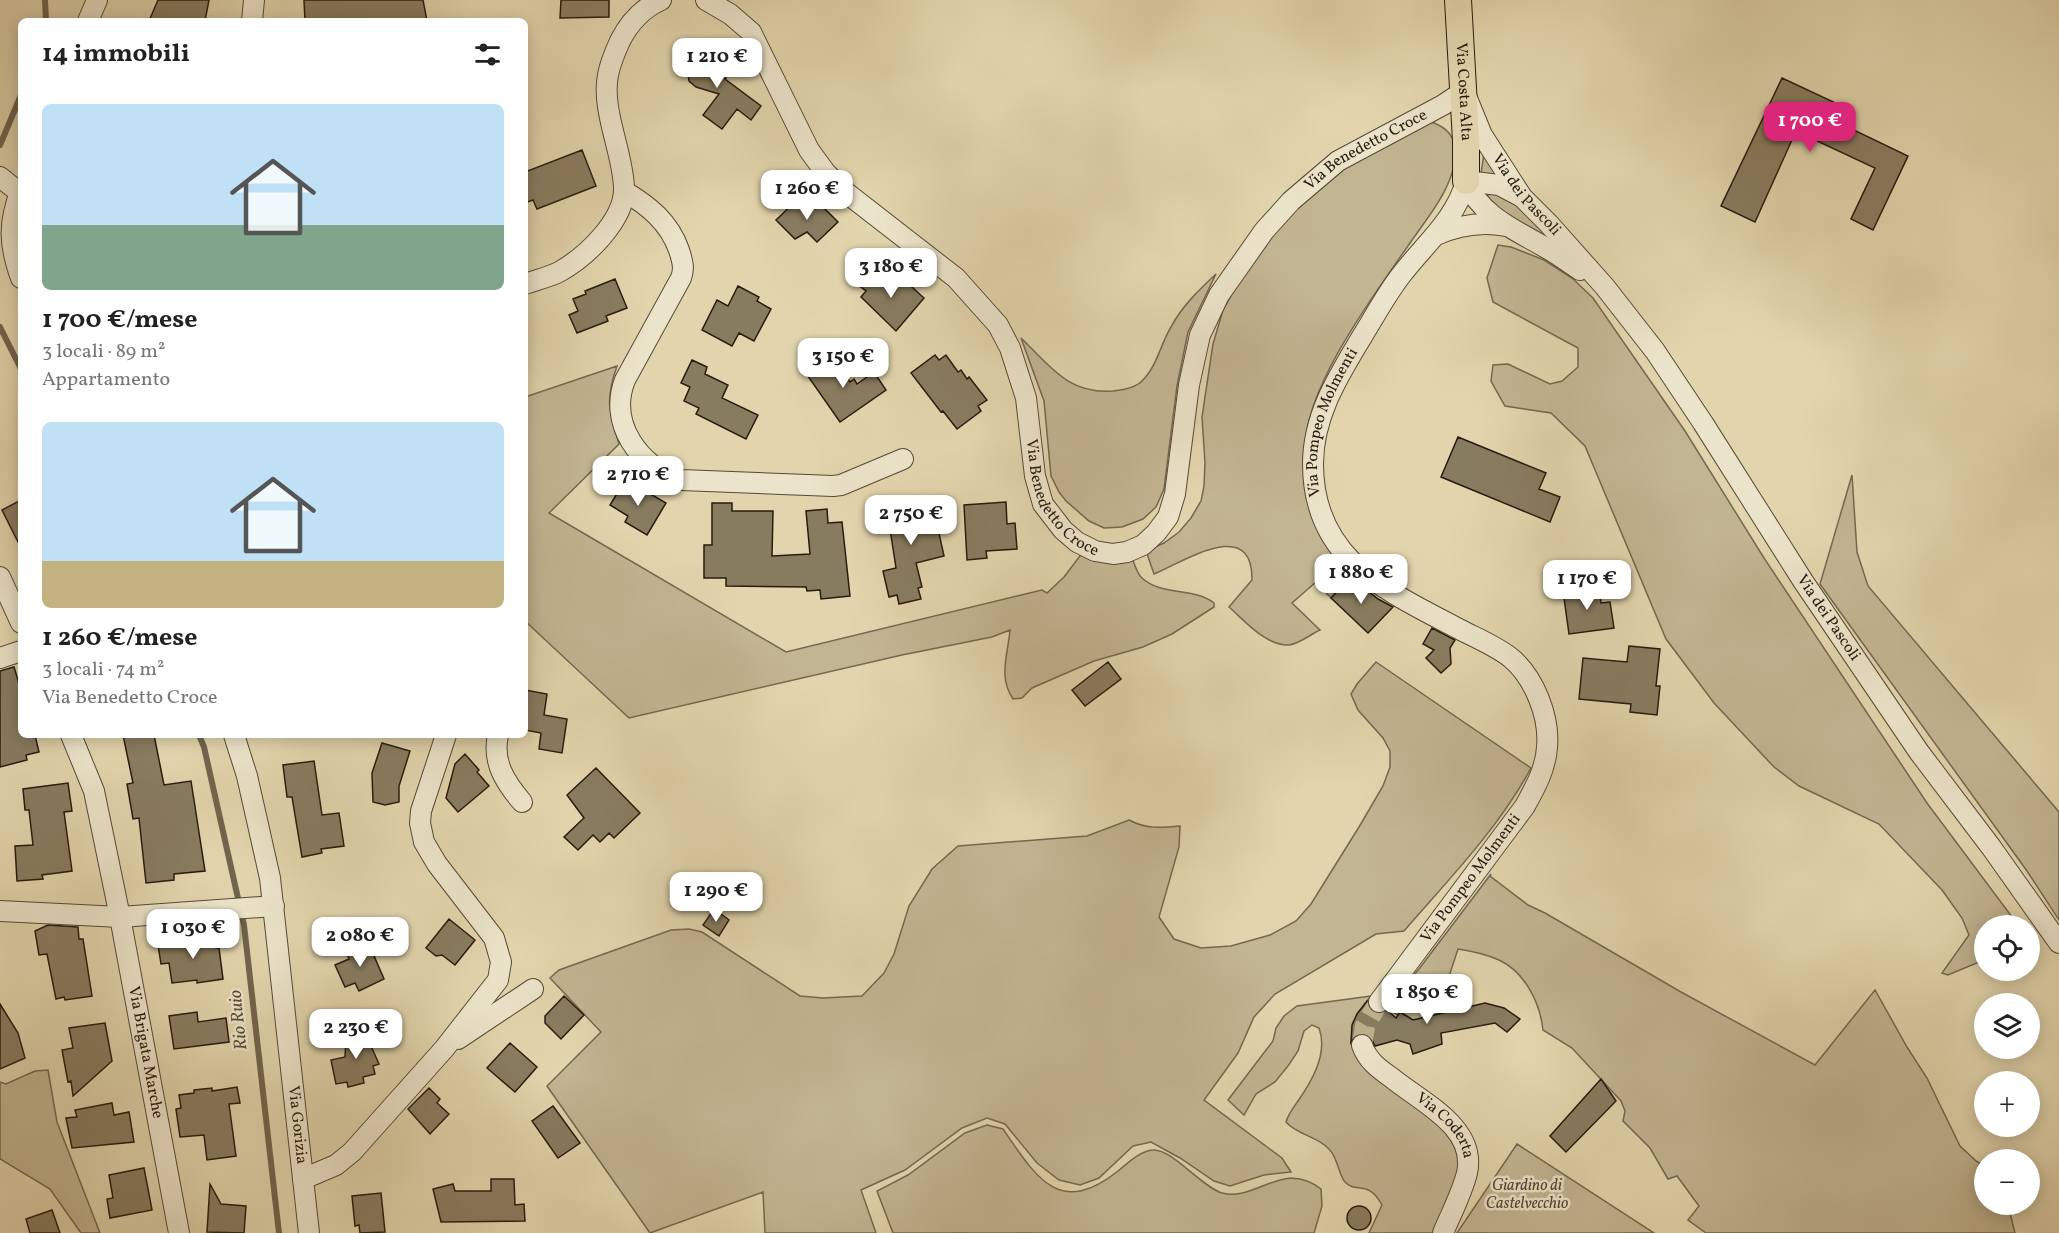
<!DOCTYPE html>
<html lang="it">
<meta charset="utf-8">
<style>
body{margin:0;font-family:Vollkorn,serif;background:#f2f2f2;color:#222;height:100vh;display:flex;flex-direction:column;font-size:22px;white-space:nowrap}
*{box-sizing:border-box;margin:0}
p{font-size:20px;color:#767676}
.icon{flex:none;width:33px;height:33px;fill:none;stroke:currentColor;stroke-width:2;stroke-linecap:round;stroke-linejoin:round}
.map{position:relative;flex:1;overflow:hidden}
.panel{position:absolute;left:18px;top:18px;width:510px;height:720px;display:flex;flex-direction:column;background:#fff;border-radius:9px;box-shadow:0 3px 15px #0003}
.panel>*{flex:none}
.buttons{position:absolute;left:1974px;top:915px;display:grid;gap:12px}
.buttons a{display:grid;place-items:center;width:66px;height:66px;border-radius:50%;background:#fff;box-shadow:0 3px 15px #0003;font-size:30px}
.price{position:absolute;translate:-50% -51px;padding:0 14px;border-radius:12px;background:#fff;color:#222;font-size:20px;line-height:39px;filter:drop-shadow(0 2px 3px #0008)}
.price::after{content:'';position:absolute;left:50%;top:36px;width:18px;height:14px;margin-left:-9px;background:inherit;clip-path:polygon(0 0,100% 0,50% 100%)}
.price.on{background:#db2777;color:#fff}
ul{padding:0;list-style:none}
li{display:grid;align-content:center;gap:12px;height:318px;padding:0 24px}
li span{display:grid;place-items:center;height:186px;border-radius:9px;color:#555}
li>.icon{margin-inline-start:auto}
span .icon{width:108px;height:108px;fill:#fffc;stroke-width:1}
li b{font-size:26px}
h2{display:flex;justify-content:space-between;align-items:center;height:72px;padding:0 24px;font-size:26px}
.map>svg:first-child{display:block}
.green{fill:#c2b592;stroke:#746850;stroke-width:1.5}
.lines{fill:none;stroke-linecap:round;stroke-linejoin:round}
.stream{stroke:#71654d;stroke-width:6}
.building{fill:#887c60;stroke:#271b0d;stroke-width:1.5}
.minor-tunnel{stroke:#bdb08d;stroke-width:20;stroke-dasharray:20 10;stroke-linecap:butt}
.minor-casing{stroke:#564a35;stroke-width:22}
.major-casing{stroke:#271b0d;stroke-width:28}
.minor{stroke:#ece4ca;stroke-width:20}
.major{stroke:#e2d5ad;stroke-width:26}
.labels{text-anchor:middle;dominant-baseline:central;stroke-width:5;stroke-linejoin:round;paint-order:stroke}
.street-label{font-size:16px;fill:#271b0d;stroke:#ece4ca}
.park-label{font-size:16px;font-style:italic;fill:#564935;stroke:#ece4ca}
.water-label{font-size:18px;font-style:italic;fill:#584c37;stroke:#ece4ca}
</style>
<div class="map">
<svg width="2059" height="1233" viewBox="0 0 2059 1233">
<rect width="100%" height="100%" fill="#e2d5ad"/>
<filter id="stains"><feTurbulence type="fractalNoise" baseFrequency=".00333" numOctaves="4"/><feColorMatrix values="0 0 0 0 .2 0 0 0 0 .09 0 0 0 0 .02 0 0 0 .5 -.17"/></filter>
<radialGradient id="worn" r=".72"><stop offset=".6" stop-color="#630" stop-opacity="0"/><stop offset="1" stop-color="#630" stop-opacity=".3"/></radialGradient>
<path class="green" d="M 1431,122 C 1456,130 1459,148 1452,173 C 1444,199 1425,221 1410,243 C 1374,295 1306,385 1305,448 L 1353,575 L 1331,598 L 1316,582 L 1292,603 L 1320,630 C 1311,634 1299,644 1289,645 C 1266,646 1245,621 1229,607 L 1252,580 C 1253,516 1185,561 1154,574 L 1146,551 L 1164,543 L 1179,532 L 1191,518 L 1201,501 L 1204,486 L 1205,463 L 1202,417 L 1213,344 L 1223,310 L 1251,261 L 1280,223 L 1337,171 Z
M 1484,153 L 1499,175 L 1481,174 Z
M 1490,192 L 1504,194 L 1573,254 L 1491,205 L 1486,198 Z
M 1498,245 L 1511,247 L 1544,260 L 1572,278 L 1593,298 L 1685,431 L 1764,558 L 1927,803 L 2018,925 L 1984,926 L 1984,960 L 1948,975 L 1942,973 L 1969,935 L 1962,918 L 1942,890 L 1879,824 L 1799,786 L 1774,767 L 1714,703 L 1666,639 L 1585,446 L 1551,413 L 1505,406 L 1491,381 L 1493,365 L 1508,364 L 1550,384 L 1562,381 L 1578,367 L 1578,348 L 1493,302 L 1487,278 Z
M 1216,274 L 1188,332 L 1177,386 L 1164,489 L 1156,507 L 1143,519 L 1122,527 L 1104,528 L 1089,521 L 1066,501 L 1059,492 L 1051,476 L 1044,401 L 1021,338 C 1051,367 1068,394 1113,391 C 1123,390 1136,388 1143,380 C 1157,366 1161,343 1171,327 C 1182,306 1199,290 1216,274 Z
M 617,366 C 605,400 609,410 619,444 L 549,513 L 786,652 L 1042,590 L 1047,593 L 1064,577 L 1083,552 L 1130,552 C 1133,559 1136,573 1142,578 C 1161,596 1193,587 1214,603 L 1214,607 L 1172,634 L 1143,647 L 1094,661 L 1032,688 L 1022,698 L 1013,699 C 998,677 1008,654 1010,630 L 992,637 L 902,655 L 629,718 L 525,621 L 525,397 Z
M 1852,475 L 1857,552 L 1868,586 L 2059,812 L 2059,920 L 2027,871 L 1820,584 Z
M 1376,662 L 1531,768 C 1498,829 1449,879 1404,931 L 1376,934 L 1275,994 L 1254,1017 L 1238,1053 L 1204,1100 L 1282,1158 L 1291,1172 L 1264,1175 L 1230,1186 L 1214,1181 L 1180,1158 L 1151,1142 L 1133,1146 L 1099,1178 L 1080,1185 L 1059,1180 L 1037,1163 L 1005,1124 L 987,1118 L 962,1128 L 905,1170 L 861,1190 L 876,1233 L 765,1233 L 763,1192 L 650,1233 L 547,1086 L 601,1032 L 550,978 L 559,970 L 671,930 L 689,929 L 702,932 L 800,996 L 823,998 L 862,996 L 884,973 L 894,954 L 909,906 L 932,869 L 958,846 L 1087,836 L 1129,820 C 1146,829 1161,828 1180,826 L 1179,847 L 1159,917 L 1174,939 L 1201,948 L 1231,946 L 1270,935 L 1296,921 L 1311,904 L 1359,827 L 1383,786 L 1390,767 L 1390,751 L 1383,738 L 1358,710 L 1351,694 L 1357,684 Z
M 1491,874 L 1490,876 L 1528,905 L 1545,913 L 1681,992 L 1815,1065 L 1875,990 L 1907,1047 L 1927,1078 L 1960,1146 L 1976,1161 L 1984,1166 L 1984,1204 L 2008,1205 L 2015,1233 L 1706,1233 L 1688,1220 L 1699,1206 L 1677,1176 L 1668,1179 L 1650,1148 L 1623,1121 L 1625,1111 L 1621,1101 L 1572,1048 L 1543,1030 C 1540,1003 1525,972 1499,960 C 1486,954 1471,951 1458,949 L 1436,1016 L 1413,1020 L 1401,1012 L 1398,1015 L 1385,1008 L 1419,969 Z
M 1371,996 C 1357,1014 1353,1021 1351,1044 L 1355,1044 L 1437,1121 L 1453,1138 L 1460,1155 L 1460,1168 L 1437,1233 L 1369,1233 L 1382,1205 C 1368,1179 1356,1194 1345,1182 C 1339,1176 1338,1158 1329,1149 C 1317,1136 1297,1135 1286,1122 C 1289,1112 1295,1106 1300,1098 C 1314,1078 1328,1052 1319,1028 L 1312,1025 L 1304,1031 L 1298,1051 L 1288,1066 L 1275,1082 L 1256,1094 L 1244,1115 L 1228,1100 L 1273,1041 L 1276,1028 L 1284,1016 L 1297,1006 Z
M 48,1070 L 57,1122 L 100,1233 L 81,1233 L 50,1189 L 0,1159 L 0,1082 L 6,1084 L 35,1071 Z
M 987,1125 L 1003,1129 C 1036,1177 1059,1218 1118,1171 C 1128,1163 1140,1151 1153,1150 C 1171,1148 1203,1188 1222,1193 C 1256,1202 1283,1159 1321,1189 L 1322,1206 L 1314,1233 L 893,1233 L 877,1191 L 908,1175 L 965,1133 Z
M 1517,1144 L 1654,1233 L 1457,1233 Z"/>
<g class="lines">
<path class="stream" d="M 45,0 L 46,21
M 0,145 L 21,95
M 0,327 L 21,369
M 199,735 L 204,747 L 244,925 L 279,1233"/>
</g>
<path class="building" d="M 158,0 L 209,0 L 205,21 L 149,21 Z
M 304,0 L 423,0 L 427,21 L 305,21 Z
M 561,0 L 609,0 L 609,17 L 560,18 Z
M 689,46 L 711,63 L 714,59 L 730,71 L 725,79 L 761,106 L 751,120 L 737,109 L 722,129 L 703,115 L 719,94 L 696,87 L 689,81 L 687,67 L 678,61 Z
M 1782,78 L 1842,106 L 1835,121 L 1908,156 L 1873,230 L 1851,219 L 1875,168 L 1796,131 L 1755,222 L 1721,206 Z
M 582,150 L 596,186 L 537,209 L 533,200 L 525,203 L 525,172 Z
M 799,198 L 812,210 L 819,203 L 838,222 L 817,242 L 807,232 L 795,239 L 776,220 Z
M 871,271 L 887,286 L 890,281 L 894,285 L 901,277 L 924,298 L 896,331 L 861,297 L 866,291 L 858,285 Z
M 615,279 L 627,308 L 606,316 L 608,321 L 577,333 L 569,315 L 578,311 L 573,299 L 586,294 L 585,291 Z
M 738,286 L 759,297 L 757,301 L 771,309 L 754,341 L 739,333 L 732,346 L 702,330 L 717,300 L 728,306 Z
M 935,355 L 939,360 L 946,355 L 958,372 L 961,370 L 967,379 L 969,377 L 987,400 L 978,406 L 981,411 L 957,429 L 943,411 L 941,412 L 911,373 Z
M 825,357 L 834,370 L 837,369 L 844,377 L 846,376 L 850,382 L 854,379 L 857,384 L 874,372 L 886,390 L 840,422 L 805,372 Z
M 692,360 L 707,367 L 705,374 L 728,385 L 722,398 L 758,415 L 746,439 L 696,414 L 699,408 L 684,401 L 690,387 L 681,383 Z
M 1458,437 L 1546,473 L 1539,489 L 1560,497 L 1550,522 L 1441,477 Z
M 624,482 L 636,489 L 637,486 L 666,503 L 647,535 L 625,522 L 628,516 L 610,505 Z
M 911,498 L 913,505 L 932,501 L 944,556 L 916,563 L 922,587 L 918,588 L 921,599 L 899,604 L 897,595 L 889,597 L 883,571 L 896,568 L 886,503 Z
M 21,500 L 21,548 L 2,510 Z
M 1006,502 L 1007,524 L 1015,523 L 1017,549 L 986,551 L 987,558 L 967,560 L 964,505 Z
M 712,503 L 732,503 L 732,511 L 773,511 L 772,556 L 810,554 L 806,511 L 827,509 L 828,523 L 842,522 L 850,596 L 821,599 L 820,590 L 807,591 L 806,587 L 726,586 L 726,578 L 704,578 L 704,545 L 712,545 Z
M 1351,577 L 1378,599 L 1393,607 L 1368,633 L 1331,598 Z
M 1599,586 L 1601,603 L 1610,602 L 1614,628 L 1569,634 L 1563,591 Z
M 1432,628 L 1455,640 L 1450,648 L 1451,664 L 1441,673 L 1426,658 L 1434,650 L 1423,644 Z
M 1629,646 L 1660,649 L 1656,686 L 1660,686 L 1657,715 L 1630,712 L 1631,704 L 1579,699 L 1583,658 L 1627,662 Z
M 1108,662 L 1121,679 L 1085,706 L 1072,690 Z
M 14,667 L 21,690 L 21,735 L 35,735 L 39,752 L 26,755 L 27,760 L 0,767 L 0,671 Z
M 525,690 L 547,694 L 544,715 L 567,719 L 562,753 L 539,749 L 541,733 L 525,730 Z
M 123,735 L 154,735 L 164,785 L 191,781 L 205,871 L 174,874 L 174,880 L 146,883 L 139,818 L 133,819 L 127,784 L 133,783 Z
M 382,743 L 410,751 L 399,786 L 399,802 L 385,805 L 373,802 L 372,773 Z
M 465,754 L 479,770 L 477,772 L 489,786 L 458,812 L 446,798 L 455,764 Z
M 314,761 L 322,815 L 339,813 L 344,846 L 321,849 L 322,853 L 302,857 L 292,797 L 287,797 L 283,765 Z
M 596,768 L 640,813 L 614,838 L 609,833 L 600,842 L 593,835 L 578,850 L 564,837 L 584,818 L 567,795 Z
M 68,783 L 72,811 L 64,812 L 72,871 L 42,875 L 43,879 L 17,881 L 15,846 L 33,845 L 29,810 L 25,810 L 23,789 Z
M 714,909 L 729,920 L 719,936 L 703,925 Z
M 449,919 L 475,940 L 455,965 L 442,955 L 436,956 L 426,948 Z
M 48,925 L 78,927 L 79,939 L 83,939 L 92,996 L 65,1000 L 64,997 L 56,999 L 47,954 L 39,955 L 35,931 Z
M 214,937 L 216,948 L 219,948 L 223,979 L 197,983 L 197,980 L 172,983 L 169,963 L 161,964 L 158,945 Z
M 368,942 L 384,979 L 359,991 L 355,983 L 345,987 L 335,965 L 349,959 L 346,952 Z
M 564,996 L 584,1015 L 561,1039 L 545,1023 L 545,1016 Z
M 1367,1001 L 1368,1007 L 1372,1012 L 1378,1014 L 1387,1010 L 1396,1018 L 1400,1012 L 1413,1020 L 1485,1003 L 1504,1008 L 1520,1019 L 1507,1032 L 1495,1023 L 1441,1033 L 1442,1044 L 1413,1054 L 1410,1044 L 1397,1040 L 1375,1046 L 1370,1036 L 1364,1033 L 1357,1034 L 1351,1042 L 1352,1025 L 1357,1014 Z
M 0,1004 L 18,1033 L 25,1058 L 0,1069 Z
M 197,1012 L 198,1022 L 226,1018 L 229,1042 L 174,1049 L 169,1016 Z
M 105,1023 L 112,1061 L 73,1096 L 71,1081 L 68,1082 L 62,1050 L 73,1048 L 69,1028 Z
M 372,1029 L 375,1045 L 371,1046 L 379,1064 L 373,1066 L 375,1074 L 363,1077 L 364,1083 L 348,1087 L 347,1082 L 336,1084 L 331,1060 L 345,1057 L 346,1039 L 355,1037 L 354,1033 Z
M 510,1043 L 537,1067 L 515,1092 L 487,1068 Z
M 1601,1079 L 1616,1101 L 1566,1152 L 1550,1136 Z
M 237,1087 L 240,1103 L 229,1104 L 236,1156 L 207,1160 L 204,1135 L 180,1137 L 176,1109 L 181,1108 L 179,1095 L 194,1093 L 194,1090 L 212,1088 L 212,1091 Z
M 429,1088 L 440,1099 L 437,1103 L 449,1114 L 430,1134 L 408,1109 Z
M 112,1103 L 114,1115 L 129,1112 L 134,1142 L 72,1148 L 66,1118 L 77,1117 L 75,1110 Z
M 553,1106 L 580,1143 L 558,1158 L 532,1121 Z
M 144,1168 L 152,1210 L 110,1218 L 107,1199 L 113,1198 L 109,1175 Z
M 491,1179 L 514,1179 L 515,1205 L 524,1204 L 525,1221 L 441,1222 L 433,1189 L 453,1184 L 455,1191 L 491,1191 Z
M 210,1184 L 221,1204 L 246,1206 L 244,1233 L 207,1232 Z
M 381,1193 L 385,1232 L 360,1233 L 359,1225 L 355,1226 L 352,1196 Z
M1347 1218a12 12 0 1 1 24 0a12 12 0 1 1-24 0Z
M 52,1210 L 60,1233 L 30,1233 L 26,1219 Z"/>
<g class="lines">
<path class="minor-tunnel" d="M 1362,1045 L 1365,1026 L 1379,1002"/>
<defs>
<g id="minor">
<path id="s1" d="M 706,0 L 730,14 L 751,32 L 809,150 L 825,172 L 844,191 L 956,278 L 998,325 L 1010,348 L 1026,398 L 1035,476 L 1043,504 L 1063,530 L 1077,542 L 1095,551 L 1113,554 L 1127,552 L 1143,545 L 1156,533 L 1168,517 L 1175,494 L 1189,385 L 1200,335 L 1219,295 L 1264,231 L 1291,201 L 1338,161 L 1443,105 L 1464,91 L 1482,135 L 1522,197 L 1549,224 L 1605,287 L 1655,351 L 1703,423 L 1803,581 L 1919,752 L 1991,847 L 2059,943"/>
<path d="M 88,21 L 97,0"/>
<path d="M 252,21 L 254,0"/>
<path d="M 0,177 L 20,193"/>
<path d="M 1466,181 C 1481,217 1516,230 1548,249 C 1559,255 1569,263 1580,270"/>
<path d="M 1466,181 L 1499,185 L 1520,196"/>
<path d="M 21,190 C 8,223 9,245 21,278"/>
<path d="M 624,191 C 649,206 669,222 679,250 C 682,260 685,268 681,278 L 625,380 C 608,423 639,467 681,480 L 833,486 L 841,485 L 903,459"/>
<path d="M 1436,235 C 1459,225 1481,221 1506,226"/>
<path d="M 525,284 C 536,280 549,277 559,272 C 586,257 625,220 624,188 C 623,152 601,110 608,75 C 610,64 615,52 620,41 C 629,23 643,8 661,0"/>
<path d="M 0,577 L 21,623"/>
<path d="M 0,658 L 21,651"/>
<path id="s2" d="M 71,735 L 94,791 L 120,917 L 179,1233"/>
<path id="s3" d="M 234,735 L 247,776 L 270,878 L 309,1233"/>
<path d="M 498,735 C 492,762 505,782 522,802"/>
<path d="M 0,911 L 120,917 L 274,906"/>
<path id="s4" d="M 1379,1002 L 1525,806 C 1535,788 1546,768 1547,747 C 1550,717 1534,677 1511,658 C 1496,646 1476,638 1459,629 C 1387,591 1313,560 1313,464 C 1313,415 1339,375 1363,335 C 1376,314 1387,293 1402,274 C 1425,244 1456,219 1466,181"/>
<path d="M 458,1039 L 533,989"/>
<path id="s5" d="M 1362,1045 C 1367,1060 1379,1069 1392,1078 C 1421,1102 1477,1127 1467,1173 C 1462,1193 1451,1214 1443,1233"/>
<path d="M 303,1179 L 336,1165 L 352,1152 L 444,1049 L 498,980 L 501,962 L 494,938 L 437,864 L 424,842 L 420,823 L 421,811 L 446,735"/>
</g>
<g id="major">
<path id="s6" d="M 1458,0 L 1466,141 L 1466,181"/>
</g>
</defs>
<use href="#minor" class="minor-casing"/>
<use href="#major" class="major-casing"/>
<use href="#minor" class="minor"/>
<use href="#major" class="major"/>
</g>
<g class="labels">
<g class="street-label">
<text stroke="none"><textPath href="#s6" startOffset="92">Via Costa Alta</textPath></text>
<text stroke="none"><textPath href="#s1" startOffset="1230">Via Benedetto Croce</textPath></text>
<text stroke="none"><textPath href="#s1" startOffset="1467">Via dei Pascoli</textPath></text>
<text stroke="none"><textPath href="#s4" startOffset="747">Via Pompeo Molmenti</textPath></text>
<text stroke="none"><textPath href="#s1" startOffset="636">Via Benedetto Croce</textPath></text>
<text stroke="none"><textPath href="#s1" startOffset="1988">Via dei Pascoli</textPath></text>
<text stroke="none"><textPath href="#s4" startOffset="154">Via Pompeo Molmenti</textPath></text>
<text stroke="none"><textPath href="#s2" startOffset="327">Via Brigata Marche</textPath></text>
<text stroke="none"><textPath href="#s3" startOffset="396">Via Gorizia</textPath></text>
<text stroke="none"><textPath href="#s5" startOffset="118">Via Coderta</textPath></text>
</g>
<g class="park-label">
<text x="1527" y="1186">Giardino di<tspan x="1527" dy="18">Castelvecchio</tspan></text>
</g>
<g class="water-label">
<text transform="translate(239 1020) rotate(-96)">Rio Ruio</text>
</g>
</g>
<rect width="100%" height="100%" filter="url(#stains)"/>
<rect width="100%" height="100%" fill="url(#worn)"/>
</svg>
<div class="buttons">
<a><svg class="icon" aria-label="locate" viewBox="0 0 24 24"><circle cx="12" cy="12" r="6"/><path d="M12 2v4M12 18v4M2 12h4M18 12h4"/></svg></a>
<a><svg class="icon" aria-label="layers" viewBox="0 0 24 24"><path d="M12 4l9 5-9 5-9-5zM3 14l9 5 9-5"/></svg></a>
<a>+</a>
<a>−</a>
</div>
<b class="price" style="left:717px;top:89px">1 210 €</b>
<b class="price on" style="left:1810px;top:153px">1 700 €</b>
<b class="price" style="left:807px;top:221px">1 260 €</b>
<b class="price" style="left:891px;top:299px">3 180 €</b>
<b class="price" style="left:843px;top:389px">3 150 €</b>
<b class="price" style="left:638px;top:507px">2 710 €</b>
<b class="price" style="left:911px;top:546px">2 750 €</b>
<b class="price" style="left:1361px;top:605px">1 880 €</b>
<b class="price" style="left:1587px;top:611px">1 170 €</b>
<b class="price" style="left:716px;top:923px">1 290 €</b>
<b class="price" style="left:193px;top:960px">1 030 €</b>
<b class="price" style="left:360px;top:968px">2 080 €</b>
<b class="price" style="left:1427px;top:1025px">1 850 €</b>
<b class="price" style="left:356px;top:1060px">2 230 €</b>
<section class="panel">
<h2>14 immobili<svg class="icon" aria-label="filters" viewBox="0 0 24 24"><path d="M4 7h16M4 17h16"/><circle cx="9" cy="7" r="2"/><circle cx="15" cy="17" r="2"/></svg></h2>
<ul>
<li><span style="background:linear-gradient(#bfe0f5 65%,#7fa58c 0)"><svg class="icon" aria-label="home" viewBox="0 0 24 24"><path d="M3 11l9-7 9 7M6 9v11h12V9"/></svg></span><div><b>1 700 €/mese</b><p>3 locali · 89 m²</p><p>Appartamento</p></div></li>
<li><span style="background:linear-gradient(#bfe0f5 75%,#c2b280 0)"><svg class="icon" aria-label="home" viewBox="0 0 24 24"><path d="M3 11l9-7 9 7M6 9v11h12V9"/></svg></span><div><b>1 260 €/mese</b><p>3 locali · 74 m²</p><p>Via Benedetto Croce</p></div></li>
</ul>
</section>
</div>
